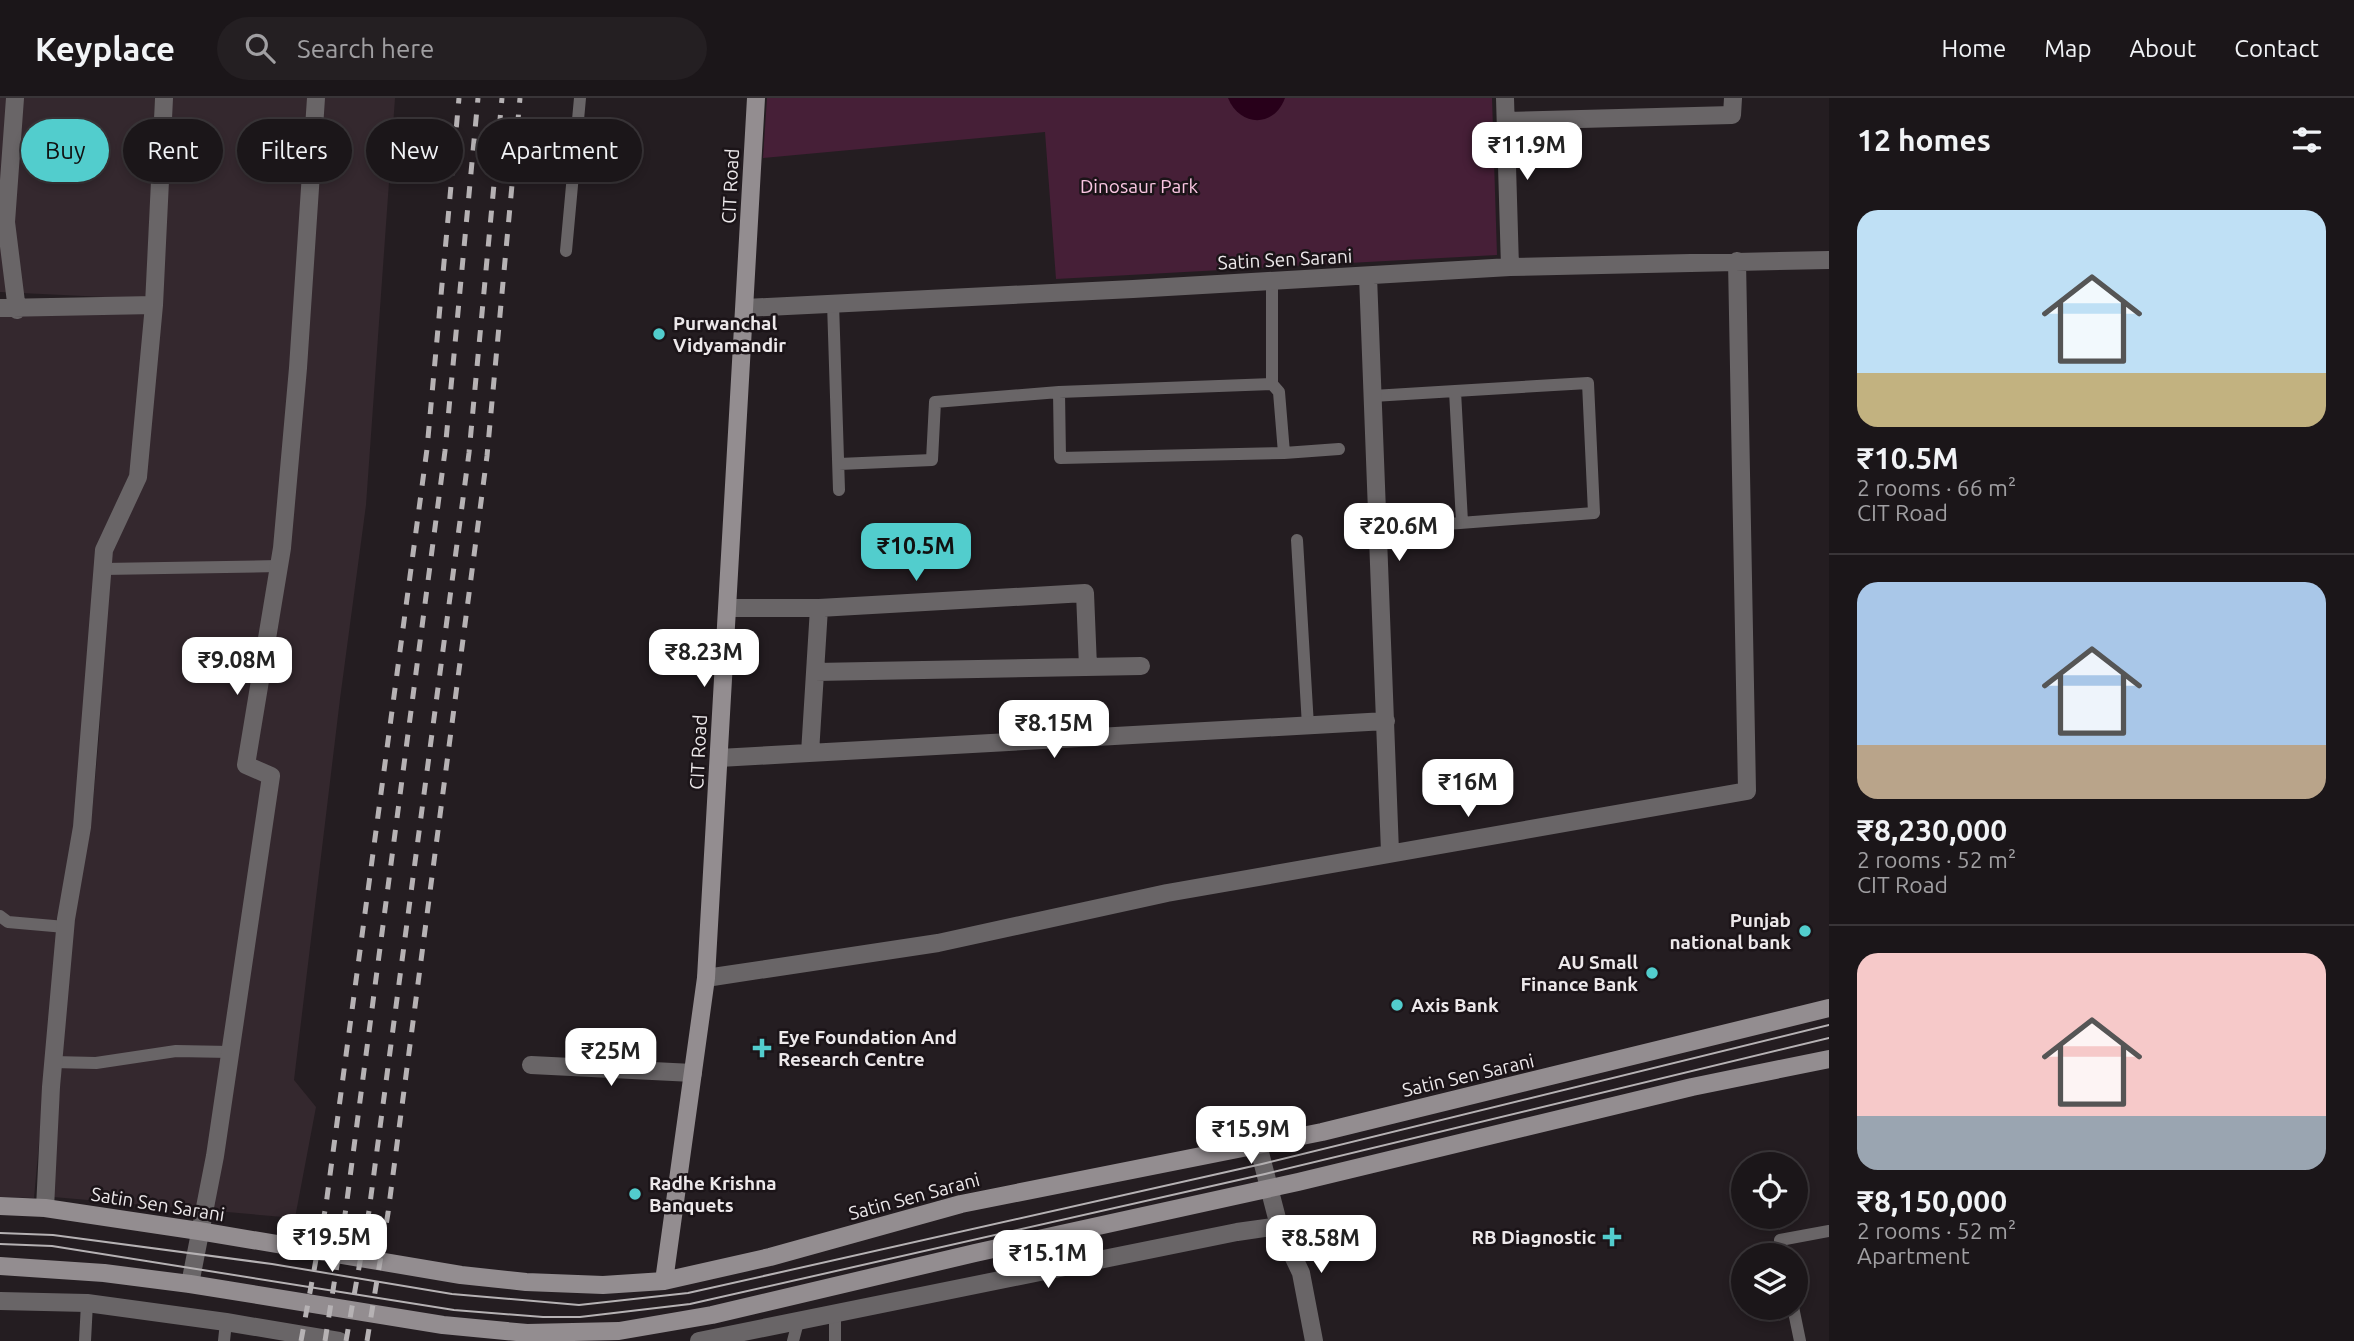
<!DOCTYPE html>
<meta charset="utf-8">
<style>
body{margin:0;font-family:Ubuntu,sans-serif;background:#241f22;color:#f1f3f6;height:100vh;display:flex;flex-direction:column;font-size:26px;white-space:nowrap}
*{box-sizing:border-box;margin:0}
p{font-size:23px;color:#a09fa2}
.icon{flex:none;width:38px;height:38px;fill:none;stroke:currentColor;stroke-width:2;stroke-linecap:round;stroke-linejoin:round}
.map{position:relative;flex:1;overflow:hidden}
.details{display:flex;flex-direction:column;background:#1b1619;width:525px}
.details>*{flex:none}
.guide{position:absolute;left:21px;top:21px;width:665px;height:63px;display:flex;gap:14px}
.tools{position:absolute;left:1731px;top:1054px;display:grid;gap:14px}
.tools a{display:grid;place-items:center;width:77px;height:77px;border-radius:50%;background:#1b1619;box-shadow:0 4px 10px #0003,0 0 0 2px #393538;font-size:35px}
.price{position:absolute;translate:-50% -60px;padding:0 16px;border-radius:14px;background:#fff;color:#222;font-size:23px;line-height:46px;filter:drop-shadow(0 2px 4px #0008)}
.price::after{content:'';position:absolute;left:50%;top:42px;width:21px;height:16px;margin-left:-10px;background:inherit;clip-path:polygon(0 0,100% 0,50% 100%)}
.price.active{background:#52cdcd;color:#111}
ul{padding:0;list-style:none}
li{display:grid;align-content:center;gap:14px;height:371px;padding:0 28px}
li+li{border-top:2px solid #393538}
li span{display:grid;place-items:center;height:217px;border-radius:21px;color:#555}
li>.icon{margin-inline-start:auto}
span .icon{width:126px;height:126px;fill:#fffc;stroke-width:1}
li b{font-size:30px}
h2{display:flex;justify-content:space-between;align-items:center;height:84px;padding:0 28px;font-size:30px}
.tag{padding:0 24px;border-radius:32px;background:#1b1619;box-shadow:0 4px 10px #0003,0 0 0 2px #393538;font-size:24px;line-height:63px}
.tag.active{background:#52cdcd;color:#111}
header{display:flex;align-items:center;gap:42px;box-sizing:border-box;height:98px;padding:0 35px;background:#1b1619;border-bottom:2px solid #393538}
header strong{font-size:33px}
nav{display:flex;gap:38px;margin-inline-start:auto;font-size:24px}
.search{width:490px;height:63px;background:#241f22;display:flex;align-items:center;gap:18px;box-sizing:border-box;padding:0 24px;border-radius:38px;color:#a09fa2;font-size:26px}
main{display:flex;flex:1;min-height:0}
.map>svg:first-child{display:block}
.built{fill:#34282e}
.green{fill:#461f37}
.water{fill:#28001a}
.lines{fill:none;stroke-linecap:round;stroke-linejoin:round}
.lane{stroke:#696567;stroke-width:12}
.street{stroke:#696567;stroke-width:18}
.secondary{stroke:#938d90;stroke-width:18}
.tram{stroke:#b6b2b4;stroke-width:2}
.rail{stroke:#b6b2b4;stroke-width:5;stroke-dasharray:12 12;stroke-linecap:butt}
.poi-dot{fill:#52cdcd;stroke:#1b1418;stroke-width:2.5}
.labels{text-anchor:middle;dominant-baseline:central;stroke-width:5;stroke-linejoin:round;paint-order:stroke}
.street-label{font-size:19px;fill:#ece8ea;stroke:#1b1418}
.park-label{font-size:19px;fill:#fac6e2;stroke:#1b1418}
.poi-label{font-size:19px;font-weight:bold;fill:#ece8ea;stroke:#1b1418;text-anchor:start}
</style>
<header>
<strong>Keyplace</strong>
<div class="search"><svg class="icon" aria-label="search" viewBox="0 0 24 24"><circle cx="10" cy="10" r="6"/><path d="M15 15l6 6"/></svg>Search here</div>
<nav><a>Home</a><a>Map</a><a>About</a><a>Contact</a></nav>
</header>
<main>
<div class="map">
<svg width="1829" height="1243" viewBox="0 0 1829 1243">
<rect width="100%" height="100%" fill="#241d21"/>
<path class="built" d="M 0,0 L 155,0 L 146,201 L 0,194 Z
M 170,0 L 395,0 L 366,407 L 340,601 L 294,982 L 316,1009 L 295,1120 L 53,1099 L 55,1051 L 72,836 L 92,715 L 99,639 L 109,455 L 145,374 Z
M 0,207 L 147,214 L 138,379 L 98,448 L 75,730 L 45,979 L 34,1100 L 0,1099 Z"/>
<path class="green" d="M 767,0 L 1492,0 L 1497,157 L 1056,181 L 1045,34 L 763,60 Z"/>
<path class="water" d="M 1228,0 L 1285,0 C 1274,30 1240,29 1228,0 Z"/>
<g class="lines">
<path class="lane" d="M 566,153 L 580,0
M 833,205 L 839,392
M 1272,286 L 1272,183
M 1373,298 L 1455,293
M 1284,355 L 1279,294 L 1272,286 L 1059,294 L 1060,360 L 1284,355 L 1339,351
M 839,366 L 932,362 L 935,304 L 1059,294
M 1407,429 L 1594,415 L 1588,285 L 1455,293 L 1462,424
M 1297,442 L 1308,628
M 103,471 L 279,468
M 0,818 L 8,824 L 65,829
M 53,964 L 96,965 L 176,953 L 230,954
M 1783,1157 L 1780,1142 L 1829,1133
M 1793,1209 L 1800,1243
M 85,1243 L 87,1205
M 224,1243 L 226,1224
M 793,1243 L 798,1224
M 835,1243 L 835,1216"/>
<path class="street" d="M 15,0 L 6,124 L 17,212
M 1505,0 L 1510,169
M 1506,23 L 1732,17 L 1733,0
M 1368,178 L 1390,754
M 0,210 L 154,207
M 745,210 L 1133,191 L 1510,169 L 1829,162
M 728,510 L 819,510
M 815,574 L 1141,568
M 810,655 L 819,510 L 1085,495 L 1088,569
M 719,660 L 1386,623
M 706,880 L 938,845 L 1167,795 L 1747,693 L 1737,163
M 531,967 L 693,975
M 45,1110 L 51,989 L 66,821 L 82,729 L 104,452 L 138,379 L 154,207 L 164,0
M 1279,1128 L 1301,1175 L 1314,1243
M 190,1186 L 215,1058 L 271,678 L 246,667 L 282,450 L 298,270 L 316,0
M 0,1203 L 87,1205 L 226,1224 L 339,1243
M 699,1243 L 1237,1134 L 1279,1128 L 1258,1047"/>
<path class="secondary" d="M 0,1108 L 45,1110 L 199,1133 L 461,1177 L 526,1184 L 603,1187 L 664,1183 L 770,1159 L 961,1106 L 1322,1034 L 1829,910
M 0,1168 L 104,1175 L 190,1186 L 443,1227 L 527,1235 L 619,1233 L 712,1217 L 975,1155 L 1298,1084 L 1692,989 L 1829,961
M 664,1183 L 706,880 L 756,0"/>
<path class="tram" d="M 0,1135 L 53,1137 L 272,1166 L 452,1196 L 579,1207 L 688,1195 L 1262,1066 L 1829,927
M 0,1146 L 52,1148 L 454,1212 L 543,1219 L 580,1219 L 690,1206 L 1265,1076 L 1829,940"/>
<path class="rail" d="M 301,1243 L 326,1107 L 427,351 L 459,0
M 325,1243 L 346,1110 L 445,353 L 478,0
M 346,1243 L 369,1113 L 469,355 L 502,0
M 367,1243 L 388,1115 L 487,358 L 520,0"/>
</g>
<g class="poi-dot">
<circle cx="659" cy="236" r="7"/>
<circle cx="1805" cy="833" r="7"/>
<circle cx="1652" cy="875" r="7"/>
<circle cx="1397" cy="907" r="7"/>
<path d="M758.5 939.5h7v7h7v7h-7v7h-7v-7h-7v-7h7z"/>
<circle cx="635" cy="1096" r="7"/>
<path d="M1608.5 1128.5h7v7h7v7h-7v7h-7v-7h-7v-7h7z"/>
</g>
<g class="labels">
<g class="street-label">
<text transform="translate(730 88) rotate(-87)">CIT Road</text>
<text transform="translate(1285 161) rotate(-3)">Satin Sen Sarani</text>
<text transform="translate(698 654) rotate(-87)">CIT Road</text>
<text transform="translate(1468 977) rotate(-13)">Satin Sen Sarani</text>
<text transform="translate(914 1098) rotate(-15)">Satin Sen Sarani</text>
<text transform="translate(158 1106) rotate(9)">Satin Sen Sarani</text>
</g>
<g class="park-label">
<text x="1139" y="88">Dinosaur Park</text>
</g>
<g class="poi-label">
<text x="673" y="225">Purwanchal<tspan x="673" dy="22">Vidyamandir</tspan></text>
<text x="1791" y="822" text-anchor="end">Punjab<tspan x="1791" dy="22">national bank</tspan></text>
<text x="1638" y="864" text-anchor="end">AU Small<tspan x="1638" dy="22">Finance Bank</tspan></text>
<text x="1411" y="907">Axis Bank</text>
<text x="778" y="939">Eye Foundation And<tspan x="778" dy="22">Research Centre</tspan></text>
<text x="649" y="1085">Radhe Krishna<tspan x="649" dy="22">Banquets</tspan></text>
<text x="1596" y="1139" text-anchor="end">RB Diagnostic</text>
</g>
</g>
</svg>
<div class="tools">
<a><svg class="icon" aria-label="locate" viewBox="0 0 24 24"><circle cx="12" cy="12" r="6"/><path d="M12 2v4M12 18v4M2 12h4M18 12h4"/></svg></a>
<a><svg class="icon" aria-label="layers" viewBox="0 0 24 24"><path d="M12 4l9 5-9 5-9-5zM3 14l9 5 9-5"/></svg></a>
</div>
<b class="price" style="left:1527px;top:84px">₹11.9M</b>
<b class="price" style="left:1399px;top:465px">₹20.6M</b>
<b class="price active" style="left:916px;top:485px">₹10.5M</b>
<b class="price" style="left:704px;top:591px">₹8.23M</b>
<b class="price" style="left:237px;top:599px">₹9.08M</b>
<b class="price" style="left:1054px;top:662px">₹8.15M</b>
<b class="price" style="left:1468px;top:721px">₹16M</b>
<b class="price" style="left:611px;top:990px">₹25M</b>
<b class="price" style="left:1251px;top:1068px">₹15.9M</b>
<b class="price" style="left:332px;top:1176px">₹19.5M</b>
<b class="price" style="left:1321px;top:1177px">₹8.58M</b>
<b class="price" style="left:1048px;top:1192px">₹15.1M</b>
<div class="guide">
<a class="tag active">Buy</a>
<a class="tag">Rent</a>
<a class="tag">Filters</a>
<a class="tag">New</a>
<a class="tag">Apartment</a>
</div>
</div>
<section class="details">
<h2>12 homes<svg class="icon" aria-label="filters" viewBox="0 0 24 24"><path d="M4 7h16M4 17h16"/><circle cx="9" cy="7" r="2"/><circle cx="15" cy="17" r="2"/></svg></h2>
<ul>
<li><span style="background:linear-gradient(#bfe0f5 75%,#c2b280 0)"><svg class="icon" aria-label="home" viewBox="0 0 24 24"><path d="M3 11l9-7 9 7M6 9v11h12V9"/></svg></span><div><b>₹10.5M</b><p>2 rooms · 66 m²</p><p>CIT Road</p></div></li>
<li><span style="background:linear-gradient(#a9c7e8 75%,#b9a48a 0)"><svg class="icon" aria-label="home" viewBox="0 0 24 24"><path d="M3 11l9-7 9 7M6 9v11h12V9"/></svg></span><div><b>₹8,230,000</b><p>2 rooms · 52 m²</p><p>CIT Road</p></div></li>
<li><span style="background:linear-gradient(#f6c9c9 75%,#9aa5b1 0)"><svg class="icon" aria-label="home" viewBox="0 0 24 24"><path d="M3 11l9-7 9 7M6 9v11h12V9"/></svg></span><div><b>₹8,150,000</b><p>2 rooms · 52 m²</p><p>Apartment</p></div></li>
</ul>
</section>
</main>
